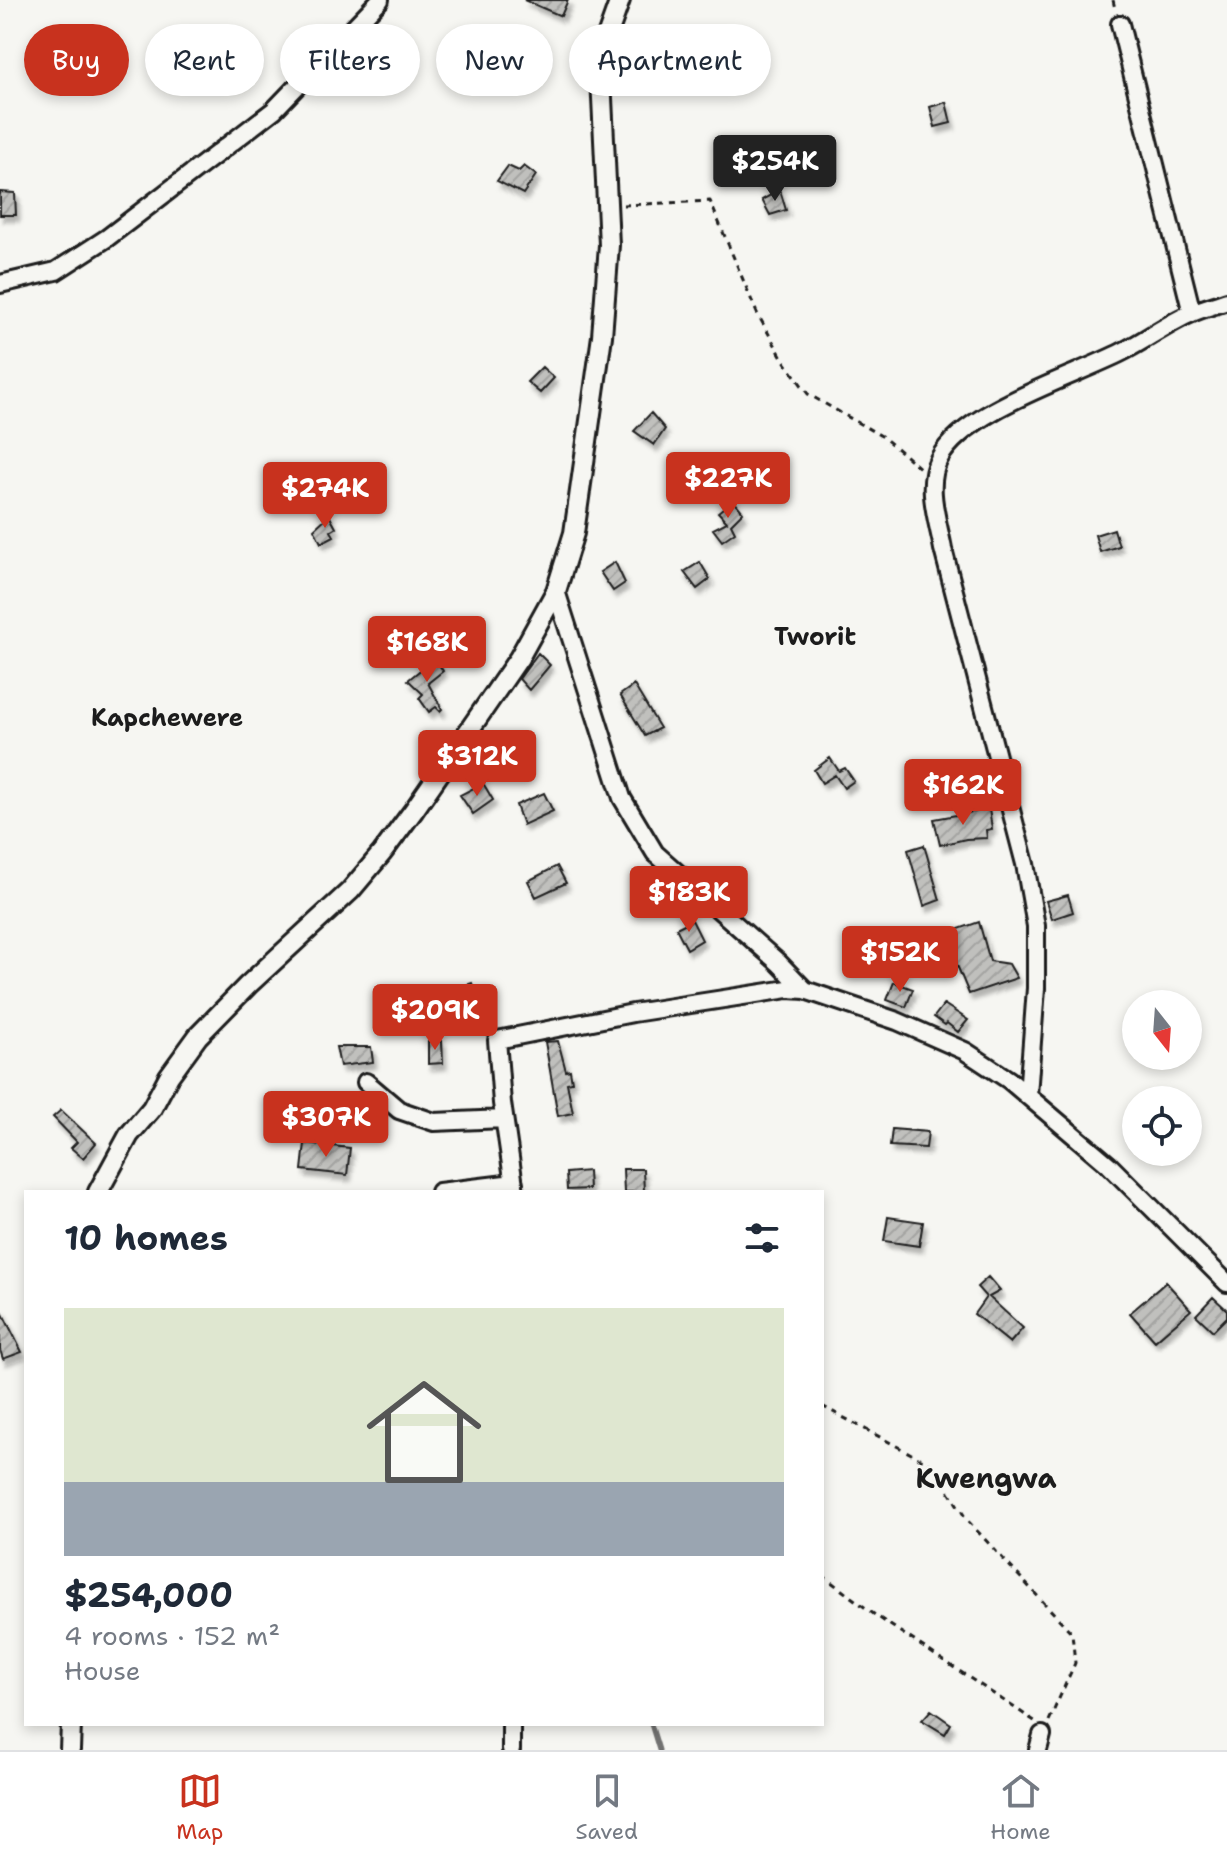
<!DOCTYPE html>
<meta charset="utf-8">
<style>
body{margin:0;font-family:"Shantell Sans",sans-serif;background:#f2f2f3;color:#1f2937;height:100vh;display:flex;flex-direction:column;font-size:30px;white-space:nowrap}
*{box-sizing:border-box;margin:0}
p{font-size:26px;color:#747a83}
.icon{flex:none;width:44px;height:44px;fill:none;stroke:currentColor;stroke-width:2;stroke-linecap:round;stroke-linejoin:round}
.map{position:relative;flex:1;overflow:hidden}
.side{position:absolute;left:24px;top:1190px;width:800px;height:536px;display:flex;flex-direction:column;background:#fff;border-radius:0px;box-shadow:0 4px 12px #0003}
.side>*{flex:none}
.guide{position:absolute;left:24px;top:24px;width:800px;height:72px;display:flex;gap:16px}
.needle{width:52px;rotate:163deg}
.fabs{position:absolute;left:1122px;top:990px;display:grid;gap:16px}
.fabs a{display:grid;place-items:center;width:80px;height:80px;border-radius:50%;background:#fff;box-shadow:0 4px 12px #0003;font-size:40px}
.price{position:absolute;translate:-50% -68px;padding:0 18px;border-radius:8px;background:#c8321e;color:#fff;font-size:26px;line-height:52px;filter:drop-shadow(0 2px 4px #0008)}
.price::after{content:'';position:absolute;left:50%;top:48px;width:24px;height:18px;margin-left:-12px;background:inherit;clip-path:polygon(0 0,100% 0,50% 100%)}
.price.active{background:#222;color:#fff}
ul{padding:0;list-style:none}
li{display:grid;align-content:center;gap:16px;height:424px;padding:0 40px}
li+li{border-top:2px solid #e0e1e3}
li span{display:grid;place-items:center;height:248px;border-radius:0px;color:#555}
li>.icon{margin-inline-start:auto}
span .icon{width:144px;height:144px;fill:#fffc;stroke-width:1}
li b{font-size:34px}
h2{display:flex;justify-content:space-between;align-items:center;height:96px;padding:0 40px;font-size:34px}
.tag{padding:0 28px;border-radius:36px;background:#fff;box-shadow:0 4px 12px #0003;font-size:28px;line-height:72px}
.tag.active{background:#c8321e;color:#fff}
.menu{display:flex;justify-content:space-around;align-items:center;height:112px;border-top:2px solid #e0e1e3;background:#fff;font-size:22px;color:#747a83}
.menu a{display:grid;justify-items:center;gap:4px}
.menu .active{color:#c8321e}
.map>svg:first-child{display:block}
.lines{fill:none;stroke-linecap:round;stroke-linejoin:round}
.stream{stroke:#727271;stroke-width:5}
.building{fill:url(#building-hatch);stroke:#1c1c1c;stroke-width:2;filter:url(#shadow)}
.minor-casing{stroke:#1c1c1c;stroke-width:22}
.tertiary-casing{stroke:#1c1c1c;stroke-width:24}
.path{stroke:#1c1c1c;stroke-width:3;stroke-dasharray:6 6;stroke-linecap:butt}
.minor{stroke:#f6f6f2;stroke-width:16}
.tertiary{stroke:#f6f6f2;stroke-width:18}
.labels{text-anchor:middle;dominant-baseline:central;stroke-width:6;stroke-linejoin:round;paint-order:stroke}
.quarter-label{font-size:24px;font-weight:bold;fill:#1c1c1c;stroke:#f6f6f2}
.district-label{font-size:28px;font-weight:bold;fill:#1c1c1c;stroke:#f6f6f2}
</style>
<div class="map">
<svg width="1227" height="1750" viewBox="0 0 1227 1750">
<defs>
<pattern id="building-hatch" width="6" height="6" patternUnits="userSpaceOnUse" patternTransform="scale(2)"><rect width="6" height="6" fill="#c0c0bd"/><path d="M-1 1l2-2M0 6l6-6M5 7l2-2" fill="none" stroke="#a4a4a2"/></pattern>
<filter id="shadow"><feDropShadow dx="3.5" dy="6" stdDeviation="2" flood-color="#0004"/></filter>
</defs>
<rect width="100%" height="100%" fill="#f6f6f2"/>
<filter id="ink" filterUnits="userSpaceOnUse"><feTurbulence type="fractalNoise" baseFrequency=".0125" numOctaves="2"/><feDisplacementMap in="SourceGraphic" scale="16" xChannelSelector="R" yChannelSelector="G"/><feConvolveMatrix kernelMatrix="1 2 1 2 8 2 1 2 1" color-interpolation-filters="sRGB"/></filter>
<g filter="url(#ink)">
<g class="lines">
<path class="stream" d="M 651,1724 L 659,1750"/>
</g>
<path class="building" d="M 524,0 L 568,0 L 561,16 Z
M 946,102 L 951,123 L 935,127 L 930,107 Z
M 508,166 L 519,171 L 524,166 L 536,175 L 523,194 L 497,181 Z
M 780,190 L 786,210 L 770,215 L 762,200 Z
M 0,192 L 15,193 L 16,215 L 0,215 Z
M 542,367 L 554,378 L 540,393 L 527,382 Z
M 651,413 L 665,429 L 654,445 L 634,431 Z
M 733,500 L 743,512 L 731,524 L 735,532 L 722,541 L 713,529 L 727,522 L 718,512 Z
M 329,515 L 336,528 L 331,531 L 334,536 L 321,543 L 314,529 Z
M 1114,529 L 1119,546 L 1100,552 L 1095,535 Z
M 615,562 L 625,583 L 613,591 L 600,572 Z
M 700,562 L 710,579 L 697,589 L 684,572 Z
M 538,653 L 550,665 L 529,690 L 519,679 Z
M 435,658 L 443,671 L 428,683 L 442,709 L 440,711 L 436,707 L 429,712 L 419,698 L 423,694 L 408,680 Z
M 634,685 L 660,728 L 645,736 L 620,695 Z
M 830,758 L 839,771 L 845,768 L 854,781 L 844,788 L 835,775 L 822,783 L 814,770 Z
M 483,783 L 493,800 L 473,814 L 460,795 Z
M 544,793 L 553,811 L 523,825 L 516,805 Z
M 989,809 L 992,829 L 986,830 L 987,838 L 966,839 L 940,845 L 934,819 Z
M 924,845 L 940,900 L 924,906 L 908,850 Z
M 557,866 L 566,883 L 536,897 L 528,881 Z
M 1068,895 L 1073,912 L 1052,919 L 1046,901 Z
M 692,920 L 702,940 L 687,949 L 676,928 Z
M 979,922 L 990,961 L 1009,964 L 1017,978 L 969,994 L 944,934 Z
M 894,982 L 913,989 L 906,1007 L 887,1000 Z
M 472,983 L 476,994 L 464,998 L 466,1005 L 449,1011 L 443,993 Z
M 944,1004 L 968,1020 L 958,1032 L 947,1023 L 945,1025 L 934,1017 Z
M 428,1041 L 442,1041 L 443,1063 L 428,1064 Z
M 558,1041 L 566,1071 L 570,1070 L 572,1082 L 567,1083 L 573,1113 L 558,1116 L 545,1042 Z
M 336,1047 L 371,1047 L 373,1062 L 340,1066 Z
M 61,1110 L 96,1143 L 83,1158 L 71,1148 L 77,1142 L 53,1117 Z
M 892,1129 L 928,1132 L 926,1148 L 890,1146 Z
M 305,1143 L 350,1148 L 347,1175 L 302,1170 Z
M 623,1169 L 643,1169 L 644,1192 L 624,1192 Z
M 588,1171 L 589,1189 L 567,1190 L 566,1173 Z
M 888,1217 L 923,1222 L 919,1246 L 884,1241 Z
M 988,1277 L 1000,1291 L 989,1297 L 1023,1328 L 1010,1343 L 974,1314 L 986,1297 L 977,1287 Z
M 1166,1282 L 1191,1310 L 1155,1341 L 1130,1313 Z
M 1213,1297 L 1227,1310 L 1227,1317 L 1213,1331 L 1196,1315 Z
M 0,1308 L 22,1352 L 3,1359 L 0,1350 Z
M 931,1710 L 951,1724 L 945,1734 L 922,1720 Z"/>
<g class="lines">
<defs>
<path id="minor" d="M 1120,24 L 1192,313
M 0,284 L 56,271 L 107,238 L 274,110 L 380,0
M 556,591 L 622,798 L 655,853 L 779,963 L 805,990 L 897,1021 L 965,1051 L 1009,1080 L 1109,1165 L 1227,1283
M 366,1082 L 399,1110 L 434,1122 L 504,1119
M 1028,1095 L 1036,988 L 1036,926 L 1025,864 L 943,549 C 938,521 925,486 939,459 C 964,410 1073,377 1122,352 C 1146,340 1168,323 1192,313 C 1203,308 1216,305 1227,301
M 439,1192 L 514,1183
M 515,1192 L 502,1103 L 497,1040 L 633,1013 L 788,989 L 805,990
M 511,1724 L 511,1750
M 1038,1750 L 1042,1735"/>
<path id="tertiary" d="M 98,1192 L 129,1135 L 152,1108 L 169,1076 L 198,1036 L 248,985 L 350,891 L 382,853 L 414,810 L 519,658 L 556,591 L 574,533 L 602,336 L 609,245 L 600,56 L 620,0
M 70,1750 L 71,1724"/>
</defs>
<use href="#minor" class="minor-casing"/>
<use href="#tertiary" class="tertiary-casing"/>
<path class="path" d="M 1113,0 L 1115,9
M 623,205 L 710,201 L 757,313 L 783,359 L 808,394 L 883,437 L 920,468
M 822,1406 L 932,1465 L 967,1520 L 1072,1633 L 1075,1663 L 1049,1721
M 822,1575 L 875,1615 L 1036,1722"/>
<use href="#minor" class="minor"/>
<use href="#tertiary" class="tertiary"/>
</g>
</g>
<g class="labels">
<g class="quarter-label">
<text x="815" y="637">Tworit</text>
<text x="167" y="718">Kapchewere</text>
</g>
<g class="district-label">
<text x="986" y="1478">Kwengwa</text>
</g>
</g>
</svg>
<div class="fabs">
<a><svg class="needle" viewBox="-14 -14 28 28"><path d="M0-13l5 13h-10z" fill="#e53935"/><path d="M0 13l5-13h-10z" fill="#747a83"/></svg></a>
<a><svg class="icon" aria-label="locate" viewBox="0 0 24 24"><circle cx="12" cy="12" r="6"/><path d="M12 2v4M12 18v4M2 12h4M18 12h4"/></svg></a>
</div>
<b class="price active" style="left:775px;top:203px">$254K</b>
<b class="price" style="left:728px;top:520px">$227K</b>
<b class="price" style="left:325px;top:530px">$274K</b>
<b class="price" style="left:427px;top:684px">$168K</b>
<b class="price" style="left:477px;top:798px">$312K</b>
<b class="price" style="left:963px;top:827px">$162K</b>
<b class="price" style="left:689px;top:934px">$183K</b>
<b class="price" style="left:900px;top:994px">$152K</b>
<b class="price" style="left:435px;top:1052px">$209K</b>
<b class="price" style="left:326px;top:1159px">$307K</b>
<div class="guide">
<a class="tag active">Buy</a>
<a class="tag">Rent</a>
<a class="tag">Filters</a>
<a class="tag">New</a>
<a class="tag">Apartment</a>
</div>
<section class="side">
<h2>10 homes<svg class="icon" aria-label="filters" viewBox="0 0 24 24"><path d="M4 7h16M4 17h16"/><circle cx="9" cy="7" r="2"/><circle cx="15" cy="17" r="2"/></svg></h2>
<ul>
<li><span style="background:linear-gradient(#dfe7d0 70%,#9aa5b1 0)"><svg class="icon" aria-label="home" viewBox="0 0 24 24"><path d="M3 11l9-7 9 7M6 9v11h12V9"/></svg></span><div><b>$254,000</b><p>4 rooms · 152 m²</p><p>House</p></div></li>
</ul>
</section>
</div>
<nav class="menu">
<a class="active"><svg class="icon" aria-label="map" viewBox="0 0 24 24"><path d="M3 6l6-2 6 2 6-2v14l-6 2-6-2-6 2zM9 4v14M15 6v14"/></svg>Map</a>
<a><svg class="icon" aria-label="saved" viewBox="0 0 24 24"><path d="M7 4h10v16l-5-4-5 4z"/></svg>Saved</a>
<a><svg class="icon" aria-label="home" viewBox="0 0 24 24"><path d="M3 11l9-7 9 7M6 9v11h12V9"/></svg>Home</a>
</nav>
